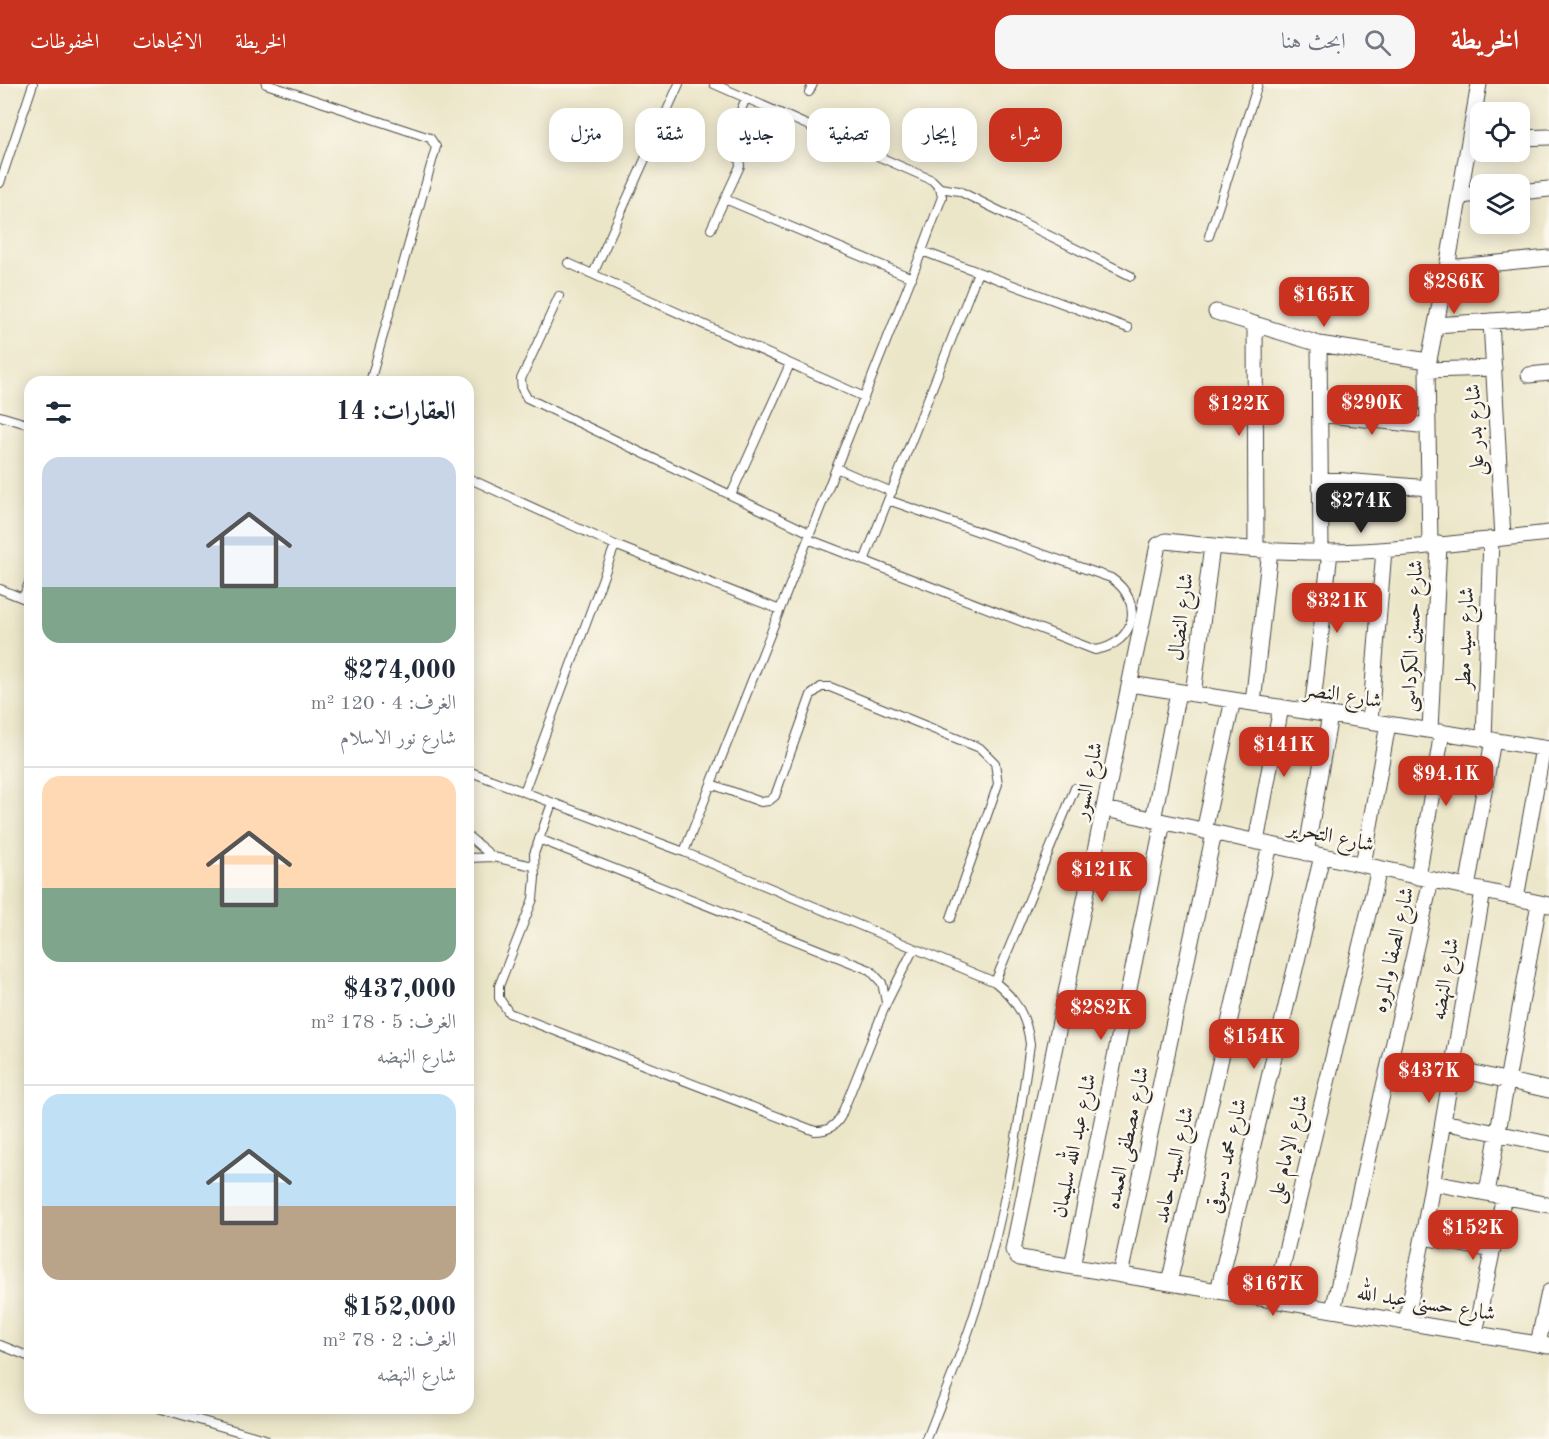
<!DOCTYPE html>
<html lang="ar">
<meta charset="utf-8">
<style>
body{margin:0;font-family:"Old Standard TT",Amiri,serif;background:#f6f6f7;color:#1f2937;direction:rtl;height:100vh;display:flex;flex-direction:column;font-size:22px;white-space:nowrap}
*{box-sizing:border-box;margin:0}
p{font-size:20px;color:#747a83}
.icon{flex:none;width:33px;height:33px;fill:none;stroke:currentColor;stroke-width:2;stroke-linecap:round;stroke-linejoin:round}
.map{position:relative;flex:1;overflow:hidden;direction:ltr}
.sheet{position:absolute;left:24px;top:292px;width:450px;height:1038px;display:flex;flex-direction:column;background:#fff;border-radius:18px;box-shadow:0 3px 15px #0003;direction:rtl}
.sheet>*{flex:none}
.hud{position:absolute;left:492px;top:24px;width:570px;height:54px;direction:rtl;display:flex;gap:12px}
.fabs{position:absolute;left:1470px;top:18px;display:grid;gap:12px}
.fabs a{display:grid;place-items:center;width:60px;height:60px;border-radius:12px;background:#fff;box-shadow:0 3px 15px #0003;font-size:30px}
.price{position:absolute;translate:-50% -51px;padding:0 14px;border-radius:12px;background:#c8321e;color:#fff;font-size:20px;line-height:39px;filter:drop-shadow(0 2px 3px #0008)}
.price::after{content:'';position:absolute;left:50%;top:36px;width:18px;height:14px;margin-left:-9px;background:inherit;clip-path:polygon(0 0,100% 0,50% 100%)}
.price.current{background:#222;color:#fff}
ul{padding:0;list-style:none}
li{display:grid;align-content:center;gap:12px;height:318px;padding:0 18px}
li+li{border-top:2px solid #e0e1e3}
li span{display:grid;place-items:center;height:186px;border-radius:18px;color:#555}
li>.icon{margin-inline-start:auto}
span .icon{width:108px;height:108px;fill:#fffc;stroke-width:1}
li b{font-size:26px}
h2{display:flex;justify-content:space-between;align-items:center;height:72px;padding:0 18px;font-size:26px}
.tag{padding:0 21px;border-radius:18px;background:#fff;box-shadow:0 3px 15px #0003;font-size:21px;line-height:54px}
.tag.current{background:#c8321e;color:#fff}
header{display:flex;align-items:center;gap:36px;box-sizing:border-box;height:84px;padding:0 30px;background:#c8321e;color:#fff}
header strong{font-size:28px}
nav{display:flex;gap:33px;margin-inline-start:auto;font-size:21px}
.search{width:420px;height:54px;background:#f6f6f7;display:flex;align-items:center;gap:15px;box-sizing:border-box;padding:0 21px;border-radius:18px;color:#747a83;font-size:22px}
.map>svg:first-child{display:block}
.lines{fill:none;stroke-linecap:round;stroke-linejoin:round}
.lane-casing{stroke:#484743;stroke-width:10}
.street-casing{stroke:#484743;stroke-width:17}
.lane{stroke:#fff;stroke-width:8}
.street{stroke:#fff;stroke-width:15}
.labels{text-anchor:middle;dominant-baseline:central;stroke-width:5;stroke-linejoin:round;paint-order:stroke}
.street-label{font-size:21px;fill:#2b2b2b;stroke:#fbf7ec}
</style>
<header>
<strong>الخريطة</strong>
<div class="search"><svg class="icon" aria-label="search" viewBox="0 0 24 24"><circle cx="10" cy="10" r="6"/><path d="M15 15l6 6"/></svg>ابحث هنا</div>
<nav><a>الخريطة</a><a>الاتجاهات</a><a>المحفوظات</a></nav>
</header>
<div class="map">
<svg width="1549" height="1355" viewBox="0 0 1549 1355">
<rect width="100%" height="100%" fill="#fbf7ec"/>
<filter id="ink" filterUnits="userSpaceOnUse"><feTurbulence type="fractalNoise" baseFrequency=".0167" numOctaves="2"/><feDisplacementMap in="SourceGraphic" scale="12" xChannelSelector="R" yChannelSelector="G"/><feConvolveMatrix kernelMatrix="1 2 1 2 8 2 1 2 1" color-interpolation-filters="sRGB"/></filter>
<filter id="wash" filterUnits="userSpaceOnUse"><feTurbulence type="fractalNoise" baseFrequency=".008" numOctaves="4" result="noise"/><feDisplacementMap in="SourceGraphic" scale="24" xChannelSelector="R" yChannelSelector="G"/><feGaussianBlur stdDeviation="1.35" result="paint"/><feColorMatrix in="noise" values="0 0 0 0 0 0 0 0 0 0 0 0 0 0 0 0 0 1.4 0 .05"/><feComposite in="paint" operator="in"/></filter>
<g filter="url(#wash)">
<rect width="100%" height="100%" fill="#ece6c9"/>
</g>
<g filter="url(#ink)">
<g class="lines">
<defs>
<path id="lane" d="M 266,0 L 430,54 L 436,63 L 370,298
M 809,8 L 813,0
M 0,99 L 33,0
M 940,104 L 959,107 L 1131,192
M 725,115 L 912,194
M 711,145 L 740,82 L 739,73 L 730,64 L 728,57 L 746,14
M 1209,152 L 1258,0
M 922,167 L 1128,244
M 568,179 L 864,313
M 593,190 L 679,0
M 559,212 L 521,295 L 522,305 L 527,314 L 810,449
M 0,332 L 30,341
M 836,384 L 892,408
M 468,394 L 615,461 L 780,526
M 731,411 L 790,280
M 808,455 L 1095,566 C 1136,560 1145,517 1111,494 L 888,416
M 864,477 L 978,188
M 0,505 L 30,517
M 23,514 L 30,496
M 468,687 L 684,768 L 995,898 C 1016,915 1027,933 1030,960 C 1017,1056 1001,1152 970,1243 C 957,1281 941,1318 927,1355
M 711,700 L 761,718 L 769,717 L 775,712 L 811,611 L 821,603 L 830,603 L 980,664 L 995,679 L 998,700 L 951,834
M 524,708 L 615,461
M 552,719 L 534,770 L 535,794 L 533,815 L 499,902 L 499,914 L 509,929 L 815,1047 C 827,1047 835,1043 841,1032 L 886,920 L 914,864
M 468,752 L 493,773 L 468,774
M 539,755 L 870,886 L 882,899 L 886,918
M 684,768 L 922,167 L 942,113 L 940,104 L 932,96 L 714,0
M 493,773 L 533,782
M 995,898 L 1075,704
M 0,1261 L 30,1273
M 158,1324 L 264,1355"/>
<path id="street" d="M 1520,54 L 1549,53
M 1520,108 L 1549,105
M 1460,112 L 1480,110
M 1447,184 L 1549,174
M 1216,228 L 1319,260 L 1428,277
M 1491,237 L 1503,454
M 1255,240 L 1256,465
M 1436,241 L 1549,233
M 1319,260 L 1321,468
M 1427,286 L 1494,284
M 1529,291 L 1549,289
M 1320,330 L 1428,342
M 1321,395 L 1429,404
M 1549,449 C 1473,457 1397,468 1321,468 C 1270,468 1218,463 1166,457 L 1158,461 L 1013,1166 L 1017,1172 L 1020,1174 L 1549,1262
M 1430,461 L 1427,286 L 1447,184 L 1479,0
M 1130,600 L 1549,665
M 1193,610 L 1212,462
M 1253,619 L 1270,466
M 1312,628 L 1330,468
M 1370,637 L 1384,466
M 1430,646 L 1439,460
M 1484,655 L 1491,455
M 1105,725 L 1549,821
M 1153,736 L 1178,608
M 1204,747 L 1233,616
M 1256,758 L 1281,623
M 1306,769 L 1330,631
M 1363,781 L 1388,640
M 1418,793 L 1442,648
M 1467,804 L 1493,656
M 1516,814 L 1543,664
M 1452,984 L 1549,1006
M 1443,1038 L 1549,1060
M 1433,1099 L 1549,1121
M 1487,1109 L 1539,819
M 1423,1153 L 1492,1166
M 1072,1183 L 1163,738
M 1120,1191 L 1214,749
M 1169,1199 L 1270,761
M 1218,1207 L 1322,772
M 1274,1216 L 1379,785
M 1333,1226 L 1431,796
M 1406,1238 L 1423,1153 L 1483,807
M 1475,1249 L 1504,1112
M 1538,1260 L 1549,1208"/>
</defs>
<use href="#lane" class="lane-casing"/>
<use href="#street" class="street-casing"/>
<use href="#lane" class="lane"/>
<use href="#street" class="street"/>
</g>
</g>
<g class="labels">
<g class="street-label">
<text transform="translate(1476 346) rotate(-93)">شارع بدر على</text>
<text transform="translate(1182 533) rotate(-83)">شارع النضال</text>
<text transform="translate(1413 552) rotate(-87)">شارع حسين الكرداسى</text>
<text transform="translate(1466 554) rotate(-88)">شارع سيد مطر</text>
<text transform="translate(1343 612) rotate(9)">شارع النصر</text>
<text transform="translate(1089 697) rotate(-78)">شارع السور</text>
<text transform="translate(1331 753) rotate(12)">شارع التحرير</text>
<text transform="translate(1394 866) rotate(-77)">شارع الصفا والمروه</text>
<text transform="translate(1446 895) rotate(-80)">شارع النهضه</text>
<text transform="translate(1128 1054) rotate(-78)">شارع مصطفى العمده</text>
<text transform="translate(1075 1062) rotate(-78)">شارع عبد الله سليمان</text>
<text transform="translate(1289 1065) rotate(-76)">شارع الإمام على</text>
<text transform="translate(1228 1072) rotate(-77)">شارع محمد دسوقى</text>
<text transform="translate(1175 1081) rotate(-77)">شارع السيد حامد</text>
<text transform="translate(1426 1220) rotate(9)">شارع حسنى عبد الله</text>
</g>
</g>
</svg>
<div class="fabs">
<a><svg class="icon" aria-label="locate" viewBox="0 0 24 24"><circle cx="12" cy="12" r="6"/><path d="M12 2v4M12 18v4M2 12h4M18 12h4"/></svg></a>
<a><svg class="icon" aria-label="layers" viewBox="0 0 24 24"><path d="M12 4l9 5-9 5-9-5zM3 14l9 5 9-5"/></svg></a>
</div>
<b class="price" style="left:1454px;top:231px">$286K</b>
<b class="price" style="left:1324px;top:244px">$165K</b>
<b class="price" style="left:1372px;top:352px">$290K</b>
<b class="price" style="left:1239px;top:353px">$122K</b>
<b class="price current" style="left:1361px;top:450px">$274K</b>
<b class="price" style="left:1337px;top:550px">$321K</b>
<b class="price" style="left:1284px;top:694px">$141K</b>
<b class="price" style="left:1446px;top:723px">$94.1K</b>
<b class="price" style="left:1102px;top:819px">$121K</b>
<b class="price" style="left:1101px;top:957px">$282K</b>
<b class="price" style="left:1254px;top:986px">$154K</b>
<b class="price" style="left:1429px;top:1020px">$437K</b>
<b class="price" style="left:1473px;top:1177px">$152K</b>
<b class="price" style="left:1273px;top:1233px">$167K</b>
<div class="hud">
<a class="tag current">شراء</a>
<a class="tag">إيجار</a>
<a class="tag">تصفية</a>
<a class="tag">جديد</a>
<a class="tag">شقة</a>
<a class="tag">منزل</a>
</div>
<section class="sheet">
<h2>العقارات: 14<svg class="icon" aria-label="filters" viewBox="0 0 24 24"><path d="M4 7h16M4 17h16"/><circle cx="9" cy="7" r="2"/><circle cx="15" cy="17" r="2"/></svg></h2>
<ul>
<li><span style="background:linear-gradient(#c9d6e8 70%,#7fa58c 0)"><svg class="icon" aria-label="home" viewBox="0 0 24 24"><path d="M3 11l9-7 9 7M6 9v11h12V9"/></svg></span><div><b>$274,000</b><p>الغرف: 4 · 120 m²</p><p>شارع نور الاسلام</p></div></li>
<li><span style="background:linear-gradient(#ffd9b3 60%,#7fa58c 0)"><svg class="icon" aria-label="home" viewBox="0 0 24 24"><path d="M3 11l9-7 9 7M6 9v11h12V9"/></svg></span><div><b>$437,000</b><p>الغرف: 5 · 178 m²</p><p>شارع النهضه</p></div></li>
<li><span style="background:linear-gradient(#bfe0f5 60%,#b9a48a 0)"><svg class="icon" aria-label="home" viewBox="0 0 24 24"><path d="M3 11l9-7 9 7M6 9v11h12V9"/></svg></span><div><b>$152,000</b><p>الغرف: 2 · 78 m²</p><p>شارع النهضه</p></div></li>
</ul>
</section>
</div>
